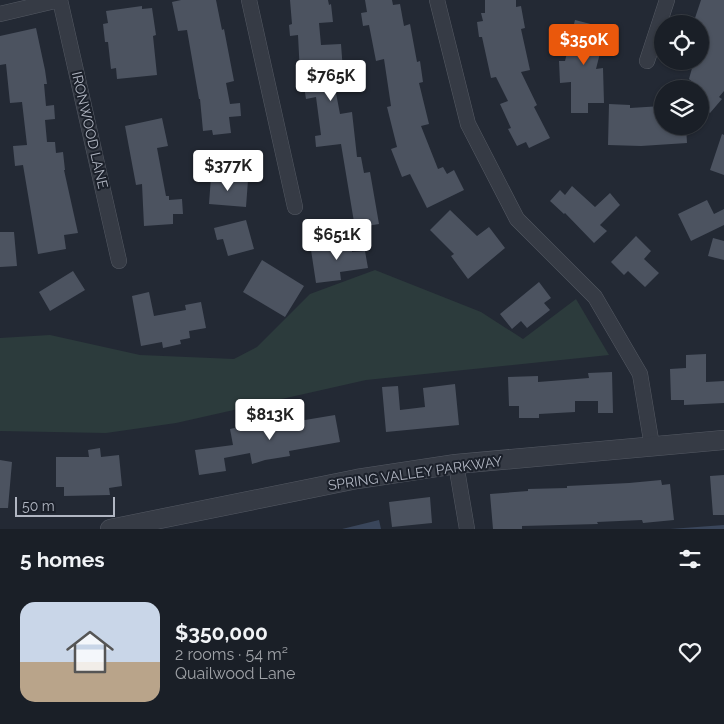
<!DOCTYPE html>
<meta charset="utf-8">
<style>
body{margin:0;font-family:Raleway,sans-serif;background:#272c33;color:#f1f3f6;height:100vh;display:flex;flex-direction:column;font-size:19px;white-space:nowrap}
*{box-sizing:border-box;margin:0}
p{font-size:16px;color:#9fa2a7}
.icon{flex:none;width:28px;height:28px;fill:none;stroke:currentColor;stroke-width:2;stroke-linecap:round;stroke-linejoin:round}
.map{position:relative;height:529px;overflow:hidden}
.drawer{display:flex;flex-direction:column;background:#1a1f27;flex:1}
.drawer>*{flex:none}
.buttons{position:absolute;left:654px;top:15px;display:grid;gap:10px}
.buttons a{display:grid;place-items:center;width:55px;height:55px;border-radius:50%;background:#1a1f27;box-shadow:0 1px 4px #0004,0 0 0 1px #383d44;font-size:25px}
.scale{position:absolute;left:15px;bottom:12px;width:100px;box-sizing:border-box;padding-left:5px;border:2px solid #b1b6c2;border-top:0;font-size:14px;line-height:18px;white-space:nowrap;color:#b1b6c2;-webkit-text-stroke:4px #1b202a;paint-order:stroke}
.price{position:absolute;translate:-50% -42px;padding:0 11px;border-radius:5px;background:#fff;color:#222;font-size:16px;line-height:32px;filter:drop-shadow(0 1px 2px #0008)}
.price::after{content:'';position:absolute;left:50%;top:30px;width:15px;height:11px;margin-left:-8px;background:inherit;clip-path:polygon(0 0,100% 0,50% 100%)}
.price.active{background:#ea580c;color:#fff}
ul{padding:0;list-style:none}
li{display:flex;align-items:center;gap:15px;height:125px;padding:0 20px}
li+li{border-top:1px solid #383d44}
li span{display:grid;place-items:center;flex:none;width:140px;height:100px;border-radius:15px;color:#555}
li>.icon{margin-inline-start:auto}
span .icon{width:60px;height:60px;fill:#fffc;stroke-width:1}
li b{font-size:21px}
h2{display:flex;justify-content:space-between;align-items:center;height:60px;padding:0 20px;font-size:21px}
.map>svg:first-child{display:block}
.green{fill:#2c3b3c}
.water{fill:#3a465b}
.building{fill:#4c5360}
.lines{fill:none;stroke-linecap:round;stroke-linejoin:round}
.minor-casing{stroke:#545963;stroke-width:16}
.tertiary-casing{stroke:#545963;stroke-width:20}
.minor{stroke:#363b45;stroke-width:15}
.tertiary{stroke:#363b45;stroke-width:19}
.labels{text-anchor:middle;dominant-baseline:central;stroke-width:4;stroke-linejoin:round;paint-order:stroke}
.street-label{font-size:14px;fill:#b1b6c2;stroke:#1b202a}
</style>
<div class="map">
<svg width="724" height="529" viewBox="0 0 724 529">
<rect width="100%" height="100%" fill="#232934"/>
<path class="green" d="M 375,270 L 481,312 L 523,339 L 576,299 L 609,355 L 366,380 L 176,423 L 106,433 L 0,431 L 0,338 L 50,335 L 140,355 L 234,359 L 257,347 L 310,294 Z"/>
<path class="water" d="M 379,520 L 381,529 L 342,529 Z
M 724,525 L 724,529 L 670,529 Z"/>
<path class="building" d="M 181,0 L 216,0 L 222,30 L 224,29 L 234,81 L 226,83 L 230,104 L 240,103 L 241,116 L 229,117 L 231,133 L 213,135 L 212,130 L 203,131 L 200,99 L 199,99 L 187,30 L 178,31 L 172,2 Z
M 290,0 L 328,0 L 329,5 L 331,4 L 333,22 L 319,23 L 321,45 L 341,44 L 343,71 L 332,72 L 340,114 L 352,112 L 357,157 L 361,157 L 364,173 L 370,172 L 379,224 L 355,228 L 341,144 L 316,147 L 315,136 L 321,135 L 316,97 L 306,99 L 302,74 L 300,74 L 298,35 L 290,36 L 289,25 L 292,24 Z
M 365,0 L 392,0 L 393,5 L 400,4 L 404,26 L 410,24 L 417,62 L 420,61 L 423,82 L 419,83 L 429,124 L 421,126 L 438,169 L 443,167 L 447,174 L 454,170 L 464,190 L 427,208 L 410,174 L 402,177 L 391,149 L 397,147 L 387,107 L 391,106 L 384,59 L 376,61 L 369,25 L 363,26 L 361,13 L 367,12 Z
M 485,0 L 516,0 L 516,7 L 521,6 L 525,28 L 521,29 L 530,70 L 521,72 L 537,105 L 534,107 L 550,138 L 529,148 L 526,142 L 517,146 L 508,129 L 511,128 L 500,104 L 508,101 L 496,77 L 491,78 L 482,37 L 479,37 L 477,22 L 483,21 L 481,13 L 485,13 Z
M 701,0 L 724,0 L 724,91 L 719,97 L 722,99 L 710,113 L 700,106 L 700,89 L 690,89 L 695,84 L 689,79 L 694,61 L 700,61 L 700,24 L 693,24 Z
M 142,6 L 142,9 L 152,8 L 156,35 L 153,36 L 157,75 L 117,79 L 116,68 L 111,69 L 108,42 L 105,42 L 103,24 L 108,23 L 106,11 Z
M 575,20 L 610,29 L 607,42 L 603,41 L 596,69 L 603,68 L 604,103 L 588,103 L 588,113 L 571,113 L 571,82 L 560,83 L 559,61 L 565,61 Z
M 36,28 L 45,70 L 47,84 L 44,84 L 46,106 L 54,105 L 55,119 L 45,120 L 47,142 L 55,142 L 56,153 L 63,152 L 65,170 L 64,170 L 78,233 L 64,235 L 66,249 L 38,254 L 23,165 L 15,166 L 13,146 L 27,145 L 22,102 L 10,103 L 6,64 L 0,65 L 0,36 Z
M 609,104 L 630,105 L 630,108 L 662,106 L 662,126 L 686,126 L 687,143 L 641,146 L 608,145 Z
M 162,118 L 168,146 L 157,148 L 166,196 L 169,196 L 169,200 L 182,199 L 183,214 L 173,214 L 173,224 L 144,226 L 142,184 L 136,185 L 125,126 Z
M 722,134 L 724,135 L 724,175 L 710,170 Z
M 211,177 L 248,180 L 246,207 L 209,204 Z
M 572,186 L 595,207 L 610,193 L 620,205 L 600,225 L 607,231 L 594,243 L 565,213 L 564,214 L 550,201 L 560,190 L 565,195 Z
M 707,200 L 714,214 L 724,209 L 724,225 L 691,241 L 678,214 Z
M 450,210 L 477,236 L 489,227 L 505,248 L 468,279 L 451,256 L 454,254 L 430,230 Z
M 246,220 L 254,249 L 228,256 L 223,239 L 217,240 L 214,228 Z
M 0,232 L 14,232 L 17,266 L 0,267 Z
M 636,236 L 651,251 L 644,259 L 659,273 L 645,287 L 628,271 L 624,275 L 611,262 Z
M 713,238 L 724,241 L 724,260 L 708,256 Z
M 350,239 L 352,252 L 365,251 L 368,268 L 340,272 L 341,280 L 316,283 L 311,250 L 332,246 L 332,241 Z
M 262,260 L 304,286 L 285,317 L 243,292 Z
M 73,271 L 85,290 L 50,311 L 39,292 Z
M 539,282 L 551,298 L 544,303 L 550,310 L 527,328 L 521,321 L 512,329 L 500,314 Z
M 149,292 L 154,316 L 186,310 L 185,305 L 201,302 L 206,328 L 189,331 L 190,338 L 180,340 L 181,344 L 163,348 L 162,342 L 141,346 L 132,296 Z
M 706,354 L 706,382 L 724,381 L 724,403 L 684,405 L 684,400 L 671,400 L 670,369 L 686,368 L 686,355 Z
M 612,372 L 613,413 L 598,413 L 598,401 L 575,401 L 575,412 L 539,414 L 539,418 L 519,418 L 519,406 L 509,406 L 508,377 L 538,376 L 538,382 L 589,378 L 588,373 Z
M 455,384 L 459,425 L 386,432 L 382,387 L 398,386 L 400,410 L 425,407 L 423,388 Z
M 298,414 L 299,421 L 335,415 L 340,442 L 289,451 L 290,456 L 265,460 L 252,464 L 250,453 L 224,458 L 226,471 L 199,475 L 195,450 L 233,445 L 230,429 L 270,420 L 269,418 Z
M 100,448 L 101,457 L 119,455 L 122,486 L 109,488 L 110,495 L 64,496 L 64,487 L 56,487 L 56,457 L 89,457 L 88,450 Z
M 0,460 L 12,462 L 8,508 L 0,508 Z
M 724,475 L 724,515 L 713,515 L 710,476 Z
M 661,480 L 662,485 L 670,484 L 674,520 L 643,523 L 642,520 L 597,522 L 598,524 L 522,526 L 522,529 L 493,529 L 490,494 L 528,491 L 528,489 L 567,488 L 567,486 L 629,483 Z
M 430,497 L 432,523 L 392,527 L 389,502 Z"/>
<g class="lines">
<defs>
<path id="minor" d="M 60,0 L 119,261
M 249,0 L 295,207
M 437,0 L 468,124 L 517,219 L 595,297 L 640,374 L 652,446
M 0,14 L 59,0
M 647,61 L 667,0
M 456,464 L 467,529"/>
<path id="tertiary" d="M 110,529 L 357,479 L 456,464 L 724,440"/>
</defs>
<use href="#minor" class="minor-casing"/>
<use href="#tertiary" class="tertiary-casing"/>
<use href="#minor" class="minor"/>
<use href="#tertiary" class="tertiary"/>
</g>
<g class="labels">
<g class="street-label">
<text transform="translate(90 130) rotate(77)">IRONWOOD LANE</text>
<text transform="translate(415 473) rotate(-8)">SPRING VALLEY PARKWAY</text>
</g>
</g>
</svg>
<div class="buttons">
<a><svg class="icon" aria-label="locate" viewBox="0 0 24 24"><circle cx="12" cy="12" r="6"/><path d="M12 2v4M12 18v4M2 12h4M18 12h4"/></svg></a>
<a><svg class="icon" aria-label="layers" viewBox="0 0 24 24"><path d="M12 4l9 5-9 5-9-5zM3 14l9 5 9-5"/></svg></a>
</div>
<div class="scale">50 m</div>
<b class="price active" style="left:584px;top:66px">$350K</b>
<b class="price" style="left:331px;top:102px">$765K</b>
<b class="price" style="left:228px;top:192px">$377K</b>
<b class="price" style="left:337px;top:261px">$651K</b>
<b class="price" style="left:270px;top:441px">$813K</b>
</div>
<section class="drawer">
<h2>5 homes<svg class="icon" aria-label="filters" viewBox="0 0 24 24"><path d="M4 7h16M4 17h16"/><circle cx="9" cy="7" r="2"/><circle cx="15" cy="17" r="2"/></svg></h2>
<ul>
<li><span style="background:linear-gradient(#c9d6e8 60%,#b9a48a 0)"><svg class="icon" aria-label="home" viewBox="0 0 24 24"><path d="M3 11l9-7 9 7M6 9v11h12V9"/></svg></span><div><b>$350,000</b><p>2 rooms · 54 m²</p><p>Quailwood Lane</p></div><svg class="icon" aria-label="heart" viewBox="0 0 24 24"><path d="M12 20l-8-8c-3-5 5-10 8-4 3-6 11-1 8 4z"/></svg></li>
</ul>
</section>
